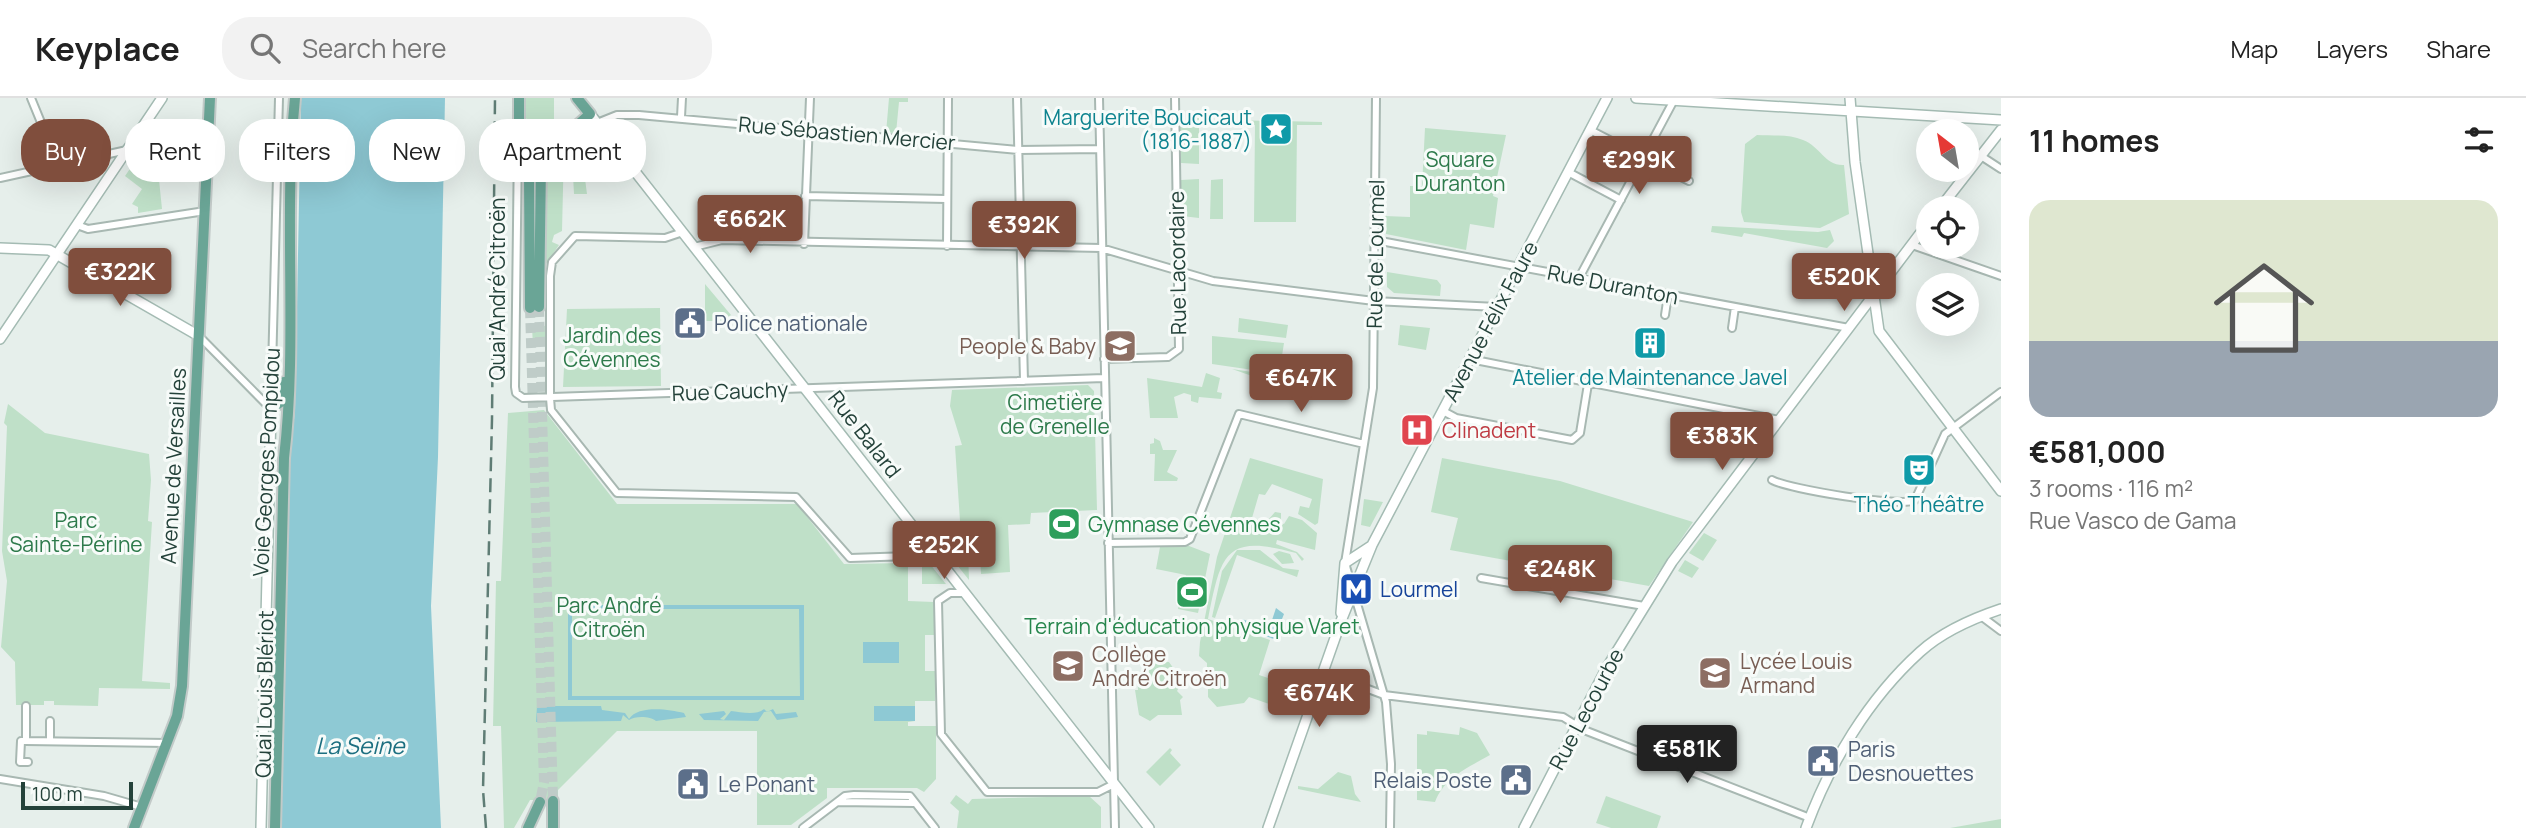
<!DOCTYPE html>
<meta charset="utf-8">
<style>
body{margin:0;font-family:Manrope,sans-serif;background:#f2f2f2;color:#222;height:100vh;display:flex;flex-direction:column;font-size:26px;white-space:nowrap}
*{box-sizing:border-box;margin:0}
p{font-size:23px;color:#767676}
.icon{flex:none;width:38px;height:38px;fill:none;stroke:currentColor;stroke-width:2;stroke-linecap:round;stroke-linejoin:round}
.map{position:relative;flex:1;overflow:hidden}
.panel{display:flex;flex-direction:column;background:#fff;width:525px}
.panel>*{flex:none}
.hud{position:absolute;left:21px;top:21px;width:665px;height:63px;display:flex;gap:14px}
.needle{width:46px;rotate:329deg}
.tools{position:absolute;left:1916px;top:21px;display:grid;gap:14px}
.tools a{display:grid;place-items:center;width:63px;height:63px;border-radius:50%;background:#fff;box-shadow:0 7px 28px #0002;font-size:35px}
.scale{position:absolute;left:21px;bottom:18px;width:112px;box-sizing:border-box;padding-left:7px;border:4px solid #24423a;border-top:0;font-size:19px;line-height:24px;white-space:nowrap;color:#24423a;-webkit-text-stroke:5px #f7fbf9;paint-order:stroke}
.price{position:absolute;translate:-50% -60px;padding:0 16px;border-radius:7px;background:#804e3d;color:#fff;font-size:23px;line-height:46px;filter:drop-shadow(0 2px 4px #0008)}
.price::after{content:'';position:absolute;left:50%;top:42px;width:21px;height:16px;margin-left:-10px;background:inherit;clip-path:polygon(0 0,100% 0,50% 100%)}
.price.on{background:#222;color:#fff}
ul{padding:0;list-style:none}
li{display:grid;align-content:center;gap:14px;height:371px;padding:0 28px}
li+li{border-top:2px solid #e0e0e0}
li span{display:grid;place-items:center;height:217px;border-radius:21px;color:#555}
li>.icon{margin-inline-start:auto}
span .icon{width:126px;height:126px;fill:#fffc;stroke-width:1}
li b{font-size:30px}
h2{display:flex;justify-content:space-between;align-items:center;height:84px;padding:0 28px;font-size:30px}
.pill{padding:0 24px;border-radius:28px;background:#fff;box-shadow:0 7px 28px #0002;font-size:24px;line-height:63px}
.pill.on{background:#804e3d;color:#fff}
header{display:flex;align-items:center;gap:42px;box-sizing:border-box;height:98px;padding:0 35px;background:#fff;border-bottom:2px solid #e0e0e0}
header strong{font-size:33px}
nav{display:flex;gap:38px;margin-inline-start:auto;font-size:24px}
.search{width:490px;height:63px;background:#f2f2f2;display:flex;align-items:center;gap:18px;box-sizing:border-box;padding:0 24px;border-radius:28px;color:#767676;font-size:26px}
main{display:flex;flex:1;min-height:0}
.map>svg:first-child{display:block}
.green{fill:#bfe0c8}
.water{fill:#8ec9d4;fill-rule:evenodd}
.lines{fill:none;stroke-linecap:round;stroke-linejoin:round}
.primary-tunnel{stroke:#bfccc8;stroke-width:10;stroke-dasharray:10 5;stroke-linecap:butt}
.street-casing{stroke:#a8b8b2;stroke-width:10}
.secondary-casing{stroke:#a4bbb3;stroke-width:12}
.primary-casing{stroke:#c2cac8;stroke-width:14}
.street{stroke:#fff;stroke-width:6}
.secondary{stroke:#fff;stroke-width:9}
.primary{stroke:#6aa596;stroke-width:10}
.rail{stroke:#5f7d75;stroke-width:2.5;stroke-dasharray:14 7;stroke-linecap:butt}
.labels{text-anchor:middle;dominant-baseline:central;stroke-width:6;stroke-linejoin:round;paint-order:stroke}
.culture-label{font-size:21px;fill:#0d838f;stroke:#f7fbf9}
.street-label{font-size:21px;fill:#24423a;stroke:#f7fbf9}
.park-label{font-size:21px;fill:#2d7a4b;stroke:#f7fbf9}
.service-label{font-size:21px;fill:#4e5e75;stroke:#f7fbf9;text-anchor:start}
.education-label{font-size:21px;fill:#785e54;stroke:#f7fbf9;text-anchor:start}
.health-label{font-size:21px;fill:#be3a42;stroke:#f7fbf9;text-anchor:start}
.leisure-label{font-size:21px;fill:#27864d;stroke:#f7fbf9;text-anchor:start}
.transit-label{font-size:21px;fill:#164399;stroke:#f7fbf9;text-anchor:start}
.water-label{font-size:23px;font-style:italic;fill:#1c6f80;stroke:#f7fbf9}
</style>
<header>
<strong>Keyplace</strong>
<div class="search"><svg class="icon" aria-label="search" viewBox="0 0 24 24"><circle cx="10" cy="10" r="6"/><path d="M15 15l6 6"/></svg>Search here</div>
<nav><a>Map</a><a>Layers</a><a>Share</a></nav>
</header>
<main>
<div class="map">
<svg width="2001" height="730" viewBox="0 0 2001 730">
<rect width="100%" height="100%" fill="#e6efeb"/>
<path class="green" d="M 524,0 L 554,0 L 554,21 L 534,23 L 524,20 Z
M 889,0 L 908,0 L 908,4 L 899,4 L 896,35 L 886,35 Z
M 1191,20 L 1199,20 L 1199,66 L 1181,65 L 1180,26 L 1191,26 Z
M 1230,22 L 1322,24 L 1322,27 L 1297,27 L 1296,124 L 1254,124 L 1255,27 L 1230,26 Z
M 528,29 L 542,33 L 552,30 L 561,35 L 536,71 L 524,34 Z
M 1425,30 L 1506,37 L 1493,98 L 1498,100 L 1494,130 L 1470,126 L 1466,152 L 1386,136 L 1385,118 L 1410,119 L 1410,88 L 1422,88 Z
M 582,32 L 595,50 L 590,50 L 590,56 L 574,57 L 573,40 Z
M 1757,37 C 1772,38 1789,36 1803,42 C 1820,48 1825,68 1844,67 L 1849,116 L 1820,130 L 1744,124 L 1741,114 L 1745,46 Z
M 564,49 L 562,133 L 554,137 L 552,144 L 559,147 L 546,166 C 541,137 538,72 564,49 Z
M 597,50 L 614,71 L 604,68 L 574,74 L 573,67 L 588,60 L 595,62 Z
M 136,62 L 149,71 L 158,72 L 162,111 L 138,115 L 138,109 L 132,106 L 142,91 L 125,78 Z
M 584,73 L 587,96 L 574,96 L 573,77 Z
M 1199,81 L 1199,120 L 1182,118 L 1181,97 L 1186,96 L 1181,96 L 1181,82 Z
M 1223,81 L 1223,121 L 1210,121 L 1211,82 Z
M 1712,128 L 1818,134 L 1830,132 L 1834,143 L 1827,150 L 1744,135 L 1742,139 L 1711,134 Z
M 1387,174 L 1437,182 L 1441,187 L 1440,198 L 1394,195 L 1387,189 Z
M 705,186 L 731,217 L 722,223 L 705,223 Z
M 660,210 L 661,288 L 563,289 L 567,211 Z
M 1239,220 L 1288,227 L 1286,240 L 1238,234 Z
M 1400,227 L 1430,230 L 1426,252 L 1398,247 Z
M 545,228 L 545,247 L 533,248 L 532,229 Z
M 1212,238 L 1284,245 L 1281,264 L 1343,275 L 1341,285 L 1212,266 Z
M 1232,271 L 1312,283 L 1306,302 L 1302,301 L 1304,296 Z
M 1206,275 L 1220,280 L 1217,294 L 1222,295 L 1221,301 L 1199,299 L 1198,305 L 1191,303 L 1191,297 L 1184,295 L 1174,299 L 1178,320 L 1150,320 L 1147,280 L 1202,289 Z
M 1088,287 L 1094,293 L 1097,412 L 1031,415 L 1030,426 L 1008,427 L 1010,474 L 981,476 L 979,438 L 961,438 L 955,348 L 962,347 L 950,308 L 952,292 Z
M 8,306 L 45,335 L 149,356 L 151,382 L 148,423 L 152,424 L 142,583 L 170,585 L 170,591 L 99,590 L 98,608 L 54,607 L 54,603 L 44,603 L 44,607 L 16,607 L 15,564 L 1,549 L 7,483 L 2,453 L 7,328 L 4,325 Z
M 544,312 L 617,406 L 797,406 L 844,466 L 908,465 L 908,503 L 934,504 L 935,537 L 925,537 L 925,573 L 935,573 L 935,603 L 915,603 L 915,623 L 908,624 L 908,628 L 936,628 L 936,681 L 924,694 L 917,690 L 827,690 L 827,700 L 791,727 L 757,727 L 757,633 L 617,633 L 558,692 L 558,702 L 530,702 L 514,730 L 504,730 L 501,628 L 493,628 L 496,483 L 501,483 L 508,315 Z
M 1154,340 L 1160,343 L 1163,352 L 1177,352 L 1167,374 L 1178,380 L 1177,383 L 1154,383 L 1155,356 L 1150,356 L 1150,346 L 1154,345 Z
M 1250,360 L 1323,381 L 1318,425 L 1315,427 L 1298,416 L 1300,408 L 1309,410 L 1312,401 L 1272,386 L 1265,397 L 1259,396 L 1252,420 L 1267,423 L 1275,414 L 1281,415 L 1281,425 L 1284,426 L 1289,418 L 1302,422 L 1317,435 L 1315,452 L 1277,442 L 1276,446 L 1297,454 L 1304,461 L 1302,463 L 1296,455 C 1224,435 1221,457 1208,521 L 1270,542 L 1259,577 L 1283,585 L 1275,608 L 1249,599 L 1244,605 L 1217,609 L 1208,599 L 1208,587 L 1211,582 L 1207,578 L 1207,565 L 1199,558 L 1200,544 L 1217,459 Z
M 1442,360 L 1560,383 L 1693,424 L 1649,488 L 1450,452 L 1458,420 L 1431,414 Z
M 1364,401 L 1383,404 L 1370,429 L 1361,427 Z
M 1704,435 L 1717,442 L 1703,463 L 1689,455 Z
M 1189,448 L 1210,456 L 1198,515 L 1178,511 L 1186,477 L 1156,471 L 1160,449 Z
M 945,452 L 968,452 L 969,482 Z
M 1237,452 L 1260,452 L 1283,470 L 1299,472 L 1297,479 L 1237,457 L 1215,520 L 1212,519 L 1222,473 Z
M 1279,453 L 1290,456 L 1294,465 L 1282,466 L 1273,456 Z
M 922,456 L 946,486 L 922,486 Z
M 1685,462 L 1699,470 L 1692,480 L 1678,473 Z
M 1162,564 L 1169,564 L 1176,574 L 1178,572 L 1185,578 L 1177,593 L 1183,599 L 1180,602 L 1182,617 L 1158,617 L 1150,623 L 1139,617 L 1135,592 L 1138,592 L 1137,579 L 1149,575 L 1149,566 Z
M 1460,629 L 1477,635 L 1490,657 C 1467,670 1444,680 1435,704 L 1417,702 L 1417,636 L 1427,637 L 1427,633 L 1459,637 Z
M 1170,650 L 1172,652 L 1170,655 L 1181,667 L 1160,688 L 1146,674 Z
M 1338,674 L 1351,678 L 1355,696 L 1361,704 L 1298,691 L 1298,688 L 1318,691 Z
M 956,697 L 968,706 L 972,701 L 1089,698 L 1101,709 L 1101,730 L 957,730 L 959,713 L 950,705 Z
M 1606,698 L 1661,718 L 1657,730 L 1611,730 L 1596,725 Z
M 2001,721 L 2001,730 L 1950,730 Z"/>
<path class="water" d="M 301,0 L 445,0 L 438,359 L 431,508 L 441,730 L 281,730 L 289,365 L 295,313 Z
M 568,507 L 804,507 L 804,602 L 568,602 ZM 572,511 L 799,511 L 800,598 L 572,598 Z
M 1276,510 L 1284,516 L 1274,541 L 1239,529 L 1242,521 L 1269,531 Z
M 863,544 L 899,544 L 899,565 L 863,565 Z
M 537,608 L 601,608 L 602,612 L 625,615 L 629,621 C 638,607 668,611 684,615 L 686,619 L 656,623 C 650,618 635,618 629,622 L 623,617 L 621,623 L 536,624 Z
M 874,608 L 915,608 L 915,623 L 874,623 Z
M 764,611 L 767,614 L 773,611 L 776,616 L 796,614 L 798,619 L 777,622 L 771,613 L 764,614 L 758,623 L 704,622 L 699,616 L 724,613 L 726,616 L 720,621 L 724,622 L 731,613 C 740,614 756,618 764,611 Z"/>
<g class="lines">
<path class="primary-tunnel" d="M 539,209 L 553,703
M 530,210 L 544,684 L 540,704"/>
<defs>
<path id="street" d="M 31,0 L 47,39
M 1017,0 L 1024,283
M 1099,0 L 1115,730
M 1376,0 L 1373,290 L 1345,465 L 1386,604 L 1391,666 L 1390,730
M 681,19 L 682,0
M 597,25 L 617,17 L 639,17 L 1019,52 L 1100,51
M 1590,32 L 1689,83
M 518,45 L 515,289 L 516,295 L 523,300 L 1104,280
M 1981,58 L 2001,71
M 1568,74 L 1621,102
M 0,80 L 127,52
M 805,98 L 946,101
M 77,127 L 88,131 L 205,113
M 683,134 L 665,140 L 575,138 L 552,164 L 550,178 L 550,300 L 551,312 L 617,395 L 796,399 L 850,460 L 910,458 L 923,441
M 1375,142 L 1849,230
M 804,146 L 810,0
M 1912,147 L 2001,178
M 947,148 L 948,0
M 694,149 L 722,142 L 1101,150 L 1213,183 L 1374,203 L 1497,209
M 1579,180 L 1674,2
M 1814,188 L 1871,183
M 1665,217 L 1668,197
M 1732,230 L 1735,209
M 199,238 L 271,311
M 1104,261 L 1168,259 L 1179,251 L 1175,0
M 1470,261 L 1780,322
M 271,311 L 279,0
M 1443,313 L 1456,320 L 1572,342 L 1580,335 L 1588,286
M 1772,382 C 1788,391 1903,410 1915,402 L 1945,336 L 2001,294
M 1108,445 L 1185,444 L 1190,441 L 1239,316 L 1364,346
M 1481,480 L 1644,508
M 965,495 L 950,495 L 938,503 L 941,636 L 987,694 L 1098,694 L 1114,686
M 1981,518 L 2001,533
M 1323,574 L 1384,597 L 1563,619 L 1584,632 L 1810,720
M 26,608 L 26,643 L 21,643 L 20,664 L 28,664
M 26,643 L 167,645
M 50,643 L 50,623
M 0,681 L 104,698 L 142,709
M 837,704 L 915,705
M 803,730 L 845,698 L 854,697 L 910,698 L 935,730"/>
<path id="secondary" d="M 1636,0 L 2001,22
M 1850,0 L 1855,64 L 1879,233 L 2001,393
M 590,16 L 1149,730
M 1940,110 L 2001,32
M 0,150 L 49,152 L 199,238
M 0,241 L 162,0
M 1345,465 L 1371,448
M 1341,515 L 1345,465
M 261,730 L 271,311
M 1268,730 L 1341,523 L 1372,447 L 1607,0
M 1524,730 L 1606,571 L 1672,464 L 1928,125
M 1806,730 C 1830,665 1868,601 1920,554 C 1942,534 1974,520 2001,511"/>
<path id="primary" d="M 519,0 L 519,35 L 529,79 L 530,210
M 539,209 L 541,66 L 551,51 L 590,16 L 577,0
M 271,311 L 282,303 L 284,284
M 134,730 L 177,618 L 182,588 L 210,0
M 275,730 L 284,360 C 298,241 283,120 295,0
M 528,730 L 540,704
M 553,730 L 553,703"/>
</defs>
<use href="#street" class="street-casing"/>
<use href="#secondary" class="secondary-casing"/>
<use href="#primary" class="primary-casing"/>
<use href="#street" class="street"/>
<use href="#secondary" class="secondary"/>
<use href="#primary" class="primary"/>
<path class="rail" d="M 486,730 L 483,692 L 492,321 L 495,0"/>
</g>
<defs>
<symbol id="sight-square" viewBox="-11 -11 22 22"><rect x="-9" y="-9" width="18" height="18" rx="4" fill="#0f9aa8" stroke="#f7fbf9"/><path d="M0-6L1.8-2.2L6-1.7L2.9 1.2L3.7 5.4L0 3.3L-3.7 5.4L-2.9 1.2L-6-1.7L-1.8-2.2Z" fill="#fff"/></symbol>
<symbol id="civic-square" viewBox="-11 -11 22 22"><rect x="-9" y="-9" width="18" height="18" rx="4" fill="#5c6f8a" stroke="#f7fbf9"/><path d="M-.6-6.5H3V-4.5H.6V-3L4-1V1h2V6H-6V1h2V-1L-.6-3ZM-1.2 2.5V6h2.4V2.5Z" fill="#fff"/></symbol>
<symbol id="building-square" viewBox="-11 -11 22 22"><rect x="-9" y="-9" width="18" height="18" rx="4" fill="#0f9aa8" stroke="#f7fbf9"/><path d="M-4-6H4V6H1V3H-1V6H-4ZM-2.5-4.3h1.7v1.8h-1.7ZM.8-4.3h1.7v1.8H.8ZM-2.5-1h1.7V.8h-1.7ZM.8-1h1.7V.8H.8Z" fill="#fff"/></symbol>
<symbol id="school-square" viewBox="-11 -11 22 22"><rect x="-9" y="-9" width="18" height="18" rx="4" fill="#8d6e63" stroke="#f7fbf9"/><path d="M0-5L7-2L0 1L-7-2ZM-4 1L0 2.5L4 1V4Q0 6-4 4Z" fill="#fff"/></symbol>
<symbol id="hospital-square" viewBox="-11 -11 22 22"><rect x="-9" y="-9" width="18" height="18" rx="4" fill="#e0444e" stroke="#f7fbf9"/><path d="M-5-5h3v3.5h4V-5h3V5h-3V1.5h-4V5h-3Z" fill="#fff"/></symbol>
<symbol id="theatre-square" viewBox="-11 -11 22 22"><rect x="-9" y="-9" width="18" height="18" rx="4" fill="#0f9aa8" stroke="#f7fbf9"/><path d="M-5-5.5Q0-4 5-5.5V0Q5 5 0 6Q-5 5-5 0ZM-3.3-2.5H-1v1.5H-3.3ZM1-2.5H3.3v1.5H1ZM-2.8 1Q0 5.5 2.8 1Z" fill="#fff"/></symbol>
<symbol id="stadium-square" viewBox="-11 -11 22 22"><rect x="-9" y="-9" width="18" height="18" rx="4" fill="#2e9e5b" stroke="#f7fbf9"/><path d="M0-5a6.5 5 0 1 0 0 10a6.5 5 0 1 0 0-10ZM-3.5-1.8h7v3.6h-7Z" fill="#fff"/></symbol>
<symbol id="metro-square" viewBox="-11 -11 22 22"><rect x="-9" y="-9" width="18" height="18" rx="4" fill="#1a4fb4" stroke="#f7fbf9"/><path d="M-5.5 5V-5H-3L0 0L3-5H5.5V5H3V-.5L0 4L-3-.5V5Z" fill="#fff"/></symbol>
</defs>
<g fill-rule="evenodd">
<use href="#sight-square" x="1257" y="12" width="38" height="38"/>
<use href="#civic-square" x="671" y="206" width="38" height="38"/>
<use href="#building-square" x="1631" y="226" width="38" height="38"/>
<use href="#school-square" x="1101" y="229" width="38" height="38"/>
<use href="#hospital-square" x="1398" y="313" width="38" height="38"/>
<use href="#theatre-square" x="1900" y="353" width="38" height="38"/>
<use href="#stadium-square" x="1045" y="407" width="38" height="38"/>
<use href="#metro-square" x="1337" y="472" width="38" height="38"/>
<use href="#stadium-square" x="1173" y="475" width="38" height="38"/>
<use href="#school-square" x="1049" y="549" width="38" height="38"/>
<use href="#school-square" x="1696" y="556" width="38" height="38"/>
<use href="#civic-square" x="1804" y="644" width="38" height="38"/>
<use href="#civic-square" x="1497" y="663" width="38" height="38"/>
<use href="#civic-square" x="674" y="667" width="38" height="38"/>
</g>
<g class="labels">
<g class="culture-label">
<text x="1252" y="19" text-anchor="end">Marguerite Boucicaut<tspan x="1252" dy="24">(1816-1887)</tspan></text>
<text x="1650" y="279">Atelier de Maintenance Javel</text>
<text x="1919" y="406">Théo Théâtre</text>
</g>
<g class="street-label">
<text transform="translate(847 35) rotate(5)">Rue Sébastien Mercier</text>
<text transform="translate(1375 156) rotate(-89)">Rue de Lourmel</text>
<text transform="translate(1177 165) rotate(-91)">Rue Lacordaire</text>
<text transform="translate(1613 186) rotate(11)">Rue Duranton</text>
<text transform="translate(497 191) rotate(-90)">Quai André Citroën</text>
<text transform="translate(1490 223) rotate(-62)">Avenue Félix Faure</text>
<text transform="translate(730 293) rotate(-2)">Rue Cauchy</text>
<text transform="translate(865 336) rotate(52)">Rue Balard</text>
<text transform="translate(266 364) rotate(-87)">Voie Georges Pompidou</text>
<text transform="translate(173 368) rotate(-87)">Avenue de Versailles</text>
<text transform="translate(264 596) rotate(-89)">Quai Louis Blériot</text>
<text transform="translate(1586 611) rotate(-62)">Rue Lecourbe</text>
</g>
<g class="park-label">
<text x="1460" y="61">Square<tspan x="1460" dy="24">Duranton</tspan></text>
<text x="612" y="237">Jardin des<tspan x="612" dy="24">Cévennes</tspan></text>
<text x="1055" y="304">Cimetière<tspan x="1055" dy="24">de Grenelle</tspan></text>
<text x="76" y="422">Parc<tspan x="76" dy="24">Sainte-Périne</tspan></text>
<text x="609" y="507">Parc André<tspan x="609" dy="24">Citroën</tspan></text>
</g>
<g class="service-label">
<text x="714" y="225">Police nationale</text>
<text x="1848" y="651">Paris<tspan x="1848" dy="24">Desnouettes</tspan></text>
<text x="1492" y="682" text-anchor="end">Relais Poste</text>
<text x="718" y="686">Le Ponant</text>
</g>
<g class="education-label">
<text x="1096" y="248" text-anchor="end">People &amp; Baby</text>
<text x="1092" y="556">Collège<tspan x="1092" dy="24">André Citroën</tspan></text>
<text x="1740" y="563">Lycée Louis<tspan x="1740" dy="24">Armand</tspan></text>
</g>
<g class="health-label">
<text x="1442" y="332">Clinadent</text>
</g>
<g class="leisure-label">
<text x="1088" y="426">Gymnase Cévennes</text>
<text x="1192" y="528" text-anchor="middle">Terrain d'éducation physique Varet</text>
</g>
<g class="transit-label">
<text x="1380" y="491">Lourmel</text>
</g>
<g class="water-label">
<text x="360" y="647">La Seine</text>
</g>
</g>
</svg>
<div class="tools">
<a><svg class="needle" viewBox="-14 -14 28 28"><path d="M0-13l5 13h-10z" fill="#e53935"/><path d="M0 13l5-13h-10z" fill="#767676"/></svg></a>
<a><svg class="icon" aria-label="locate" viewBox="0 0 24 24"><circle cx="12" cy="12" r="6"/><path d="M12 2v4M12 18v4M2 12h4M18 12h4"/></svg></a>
<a><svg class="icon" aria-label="layers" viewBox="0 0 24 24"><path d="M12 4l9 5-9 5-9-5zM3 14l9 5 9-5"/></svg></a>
</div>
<div class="scale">100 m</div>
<b class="price" style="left:1639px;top:98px">€299K</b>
<b class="price" style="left:750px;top:157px">€662K</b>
<b class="price" style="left:1024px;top:163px">€392K</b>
<b class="price" style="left:120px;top:210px">€322K</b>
<b class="price" style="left:1844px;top:215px">€520K</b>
<b class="price" style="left:1301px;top:316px">€647K</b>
<b class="price" style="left:1722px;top:374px">€383K</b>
<b class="price" style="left:944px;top:483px">€252K</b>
<b class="price" style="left:1560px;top:507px">€248K</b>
<b class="price" style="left:1319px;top:631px">€674K</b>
<b class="price on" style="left:1687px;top:687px">€581K</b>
<div class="hud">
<a class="pill on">Buy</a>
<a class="pill">Rent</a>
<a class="pill">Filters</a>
<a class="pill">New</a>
<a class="pill">Apartment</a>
</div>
</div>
<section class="panel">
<h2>11 homes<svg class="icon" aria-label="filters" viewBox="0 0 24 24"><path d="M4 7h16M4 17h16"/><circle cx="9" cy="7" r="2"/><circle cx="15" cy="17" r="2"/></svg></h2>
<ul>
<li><span style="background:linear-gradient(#dfe7d0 65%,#9aa5b1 0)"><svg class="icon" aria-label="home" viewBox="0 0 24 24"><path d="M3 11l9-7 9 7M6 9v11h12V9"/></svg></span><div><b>€581,000</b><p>3 rooms · 116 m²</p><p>Rue Vasco de Gama</p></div></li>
</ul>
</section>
</main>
